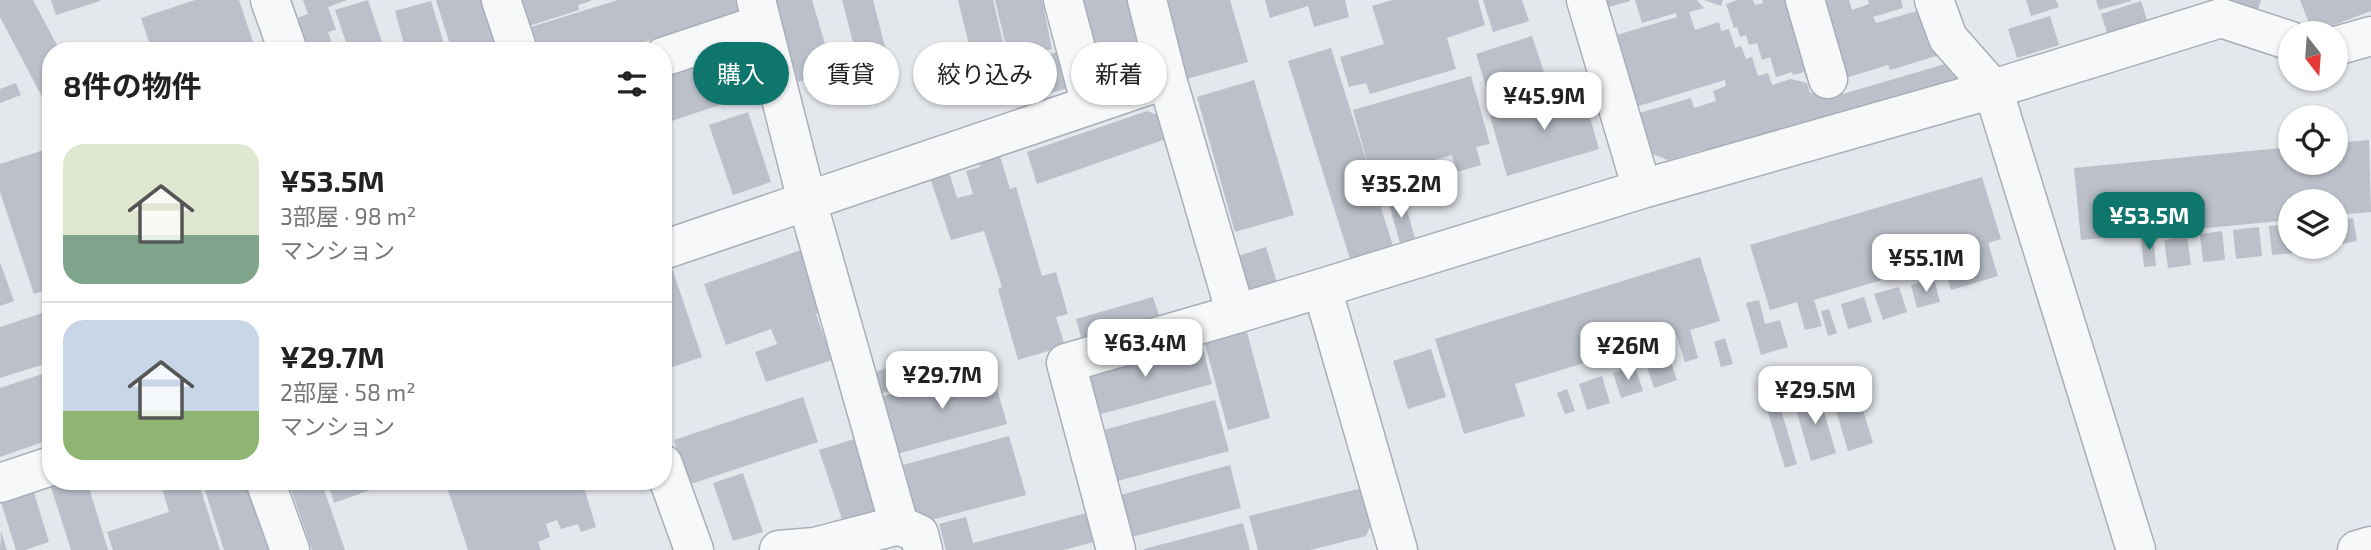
<!DOCTYPE html>
<html lang="ja">
<meta charset="utf-8">
<style>
body{margin:0;font-family:"Exo 2","Noto Sans JP",sans-serif;background:#f6f6f6;color:#222;height:100vh;display:flex;flex-direction:column;font-size:26px;white-space:nowrap}
*{box-sizing:border-box;margin:0}
p{font-size:23px;color:#767676}
.icon{flex:none;width:38px;height:38px;fill:none;stroke:currentColor;stroke-width:2;stroke-linecap:round;stroke-linejoin:round}
.map{position:relative;flex:1;overflow:hidden}
.panel{position:absolute;left:42px;top:42px;width:630px;height:448px;display:flex;flex-direction:column;background:#fff;border-radius:28px;box-shadow:0 2px 5px #0004}
.panel>*{flex:none}
.hud{position:absolute;left:693px;top:42px;width:665px;height:63px;display:flex;gap:14px}
.needle{width:46px;rotate:163deg}
.fabs{position:absolute;left:2278px;top:21px;display:grid;gap:14px}
.fabs a{display:grid;place-items:center;width:70px;height:70px;border-radius:50%;background:#fff;box-shadow:0 2px 5px #0004;font-size:35px}
.price{position:absolute;translate:-50% -60px;padding:0 16px;border-radius:14px;background:#fff;color:#222;font-size:23px;line-height:46px;filter:drop-shadow(0 2px 4px #0008)}
.price::after{content:'';position:absolute;left:50%;top:42px;width:21px;height:16px;margin-left:-10px;background:inherit;clip-path:polygon(0 0,100% 0,50% 100%)}
.price.active{background:#0f766e;color:#fff}
ul{padding:0;list-style:none}
li{display:flex;align-items:center;gap:21px;height:175px;padding:0 21px}
li+li{border-top:2px solid #e0e0e0}
li span{display:grid;place-items:center;flex:none;width:196px;height:140px;border-radius:21px;color:#555}
li>.icon{margin-inline-start:auto}
span .icon{width:84px;height:84px;fill:#fffc;stroke-width:1}
li b{font-size:30px}
h2{display:flex;justify-content:space-between;align-items:center;height:84px;padding:0 21px;font-size:30px}
.tag{padding:0 24px;border-radius:32px;background:#fff;box-shadow:0 2px 5px #0004;font-size:24px;line-height:63px}
.tag.active{background:#0f766e;color:#fff}
.map>svg:first-child{display:block}
.building{fill:#bbc0ca}
.lines{fill:none;stroke-linecap:round;stroke-linejoin:round}
.minor-casing{stroke:#a9aeb7;stroke-width:41}
.minor{stroke:#f7f8fa;stroke-width:38}
</style>
<div class="map">
<svg width="2371" height="550" viewBox="0 0 2371 550">
<rect width="100%" height="100%" fill="#e4e7ec"/>
<path class="building" d="M 0,0 L 33,0 L 60,51 L 51,51 L 51,114 L 0,17 Z
M 51,0 L 100,0 L 100,1 L 56,15 Z
M 195,0 L 239,0 L 256,51 L 152,51 L 141,18 Z
M 303,0 L 347,0 L 328,7 L 336,30 L 328,32 L 335,51 L 300,51 L 289,21 L 308,14 Z
M 368,0 L 385,51 L 349,51 L 335,10 Z
M 436,0 L 484,0 L 501,51 L 452,51 Z
M 507,0 L 591,0 L 591,1 L 578,5 L 579,10 L 516,30 Z
M 618,0 L 735,0 L 739,11 L 617,51 L 525,51 L 518,31 Z
M 773,0 L 812,0 L 833,71 L 798,82 Z
M 842,0 L 873,0 L 888,58 L 859,65 Z
M 958,0 L 993,0 L 1007,60 L 990,64 L 992,74 L 977,77 Z
M 995,0 L 1042,0 L 1052,49 L 1009,59 Z
M 1070,0 L 1127,0 L 1143,65 L 1100,76 Z
M 1162,0 L 1230,0 L 1248,62 L 1176,82 Z
M 1265,0 L 1345,0 L 1349,17 L 1314,27 L 1308,6 L 1270,18 Z
M 1392,0 L 1478,0 L 1485,25 L 1447,38 L 1456,69 L 1370,94 L 1366,83 L 1349,87 L 1340,57 L 1384,44 L 1372,6 Z
M 1483,0 L 1522,0 L 1529,21 L 1493,32 Z
M 1602,0 L 1630,0 L 1630,1 L 1605,8 Z
M 1635,0 L 1697,0 L 1704,8 L 1689,12 L 1695,30 L 1719,22 L 1721,31 L 1729,29 L 1735,48 L 1741,46 L 1746,59 L 1752,57 L 1758,76 L 1768,73 L 1772,85 L 1791,79 L 1807,83 L 1810,93 L 1840,84 L 1843,94 L 1945,64 L 1960,69 L 1964,80 L 1708,156 L 1706,149 L 1668,160 L 1647,152 L 1636,114 L 1691,98 L 1694,108 L 1716,101 L 1713,91 L 1726,86 L 1725,80 L 1632,108 L 1610,37 L 1677,17 L 1676,13 L 1642,23 Z
M 1704,0 L 1723,0 L 1721,6 Z
M 1737,0 L 1753,0 L 1755,5 L 1763,3 L 1762,0 L 1798,0 L 1820,74 L 1806,78 L 1804,72 L 1793,75 L 1792,72 L 1776,77 L 1770,57 L 1762,60 L 1757,43 L 1749,45 L 1746,35 L 1740,37 L 1737,27 L 1734,28 L 1726,4 Z
M 1813,0 L 1849,0 L 1852,10 L 1869,4 L 1868,0 L 1901,0 L 1903,8 L 1873,17 L 1876,23 L 1930,7 L 1943,54 L 1890,70 L 1888,65 L 1839,80 Z
M 2026,0 L 2056,0 L 2059,7 L 2031,16 Z
M 2096,0 L 2131,0 L 2131,1 L 2099,10 Z
M 2229,0 L 2261,0 L 2258,10 Z
M 2300,0 L 2371,0 L 2371,11 L 2313,33 Z
M 431,1 L 446,51 L 406,51 L 395,11 Z
M 2141,1 L 2148,23 L 2108,36 L 2101,14 Z
M 2050,16 L 2059,45 L 2017,58 L 2008,29 Z
M 1532,36 L 1545,75 L 1502,88 L 1500,82 L 1486,87 L 1476,54 Z
M 1331,48 L 1369,169 L 1353,110 L 1471,76 L 1490,144 L 1476,147 L 1481,165 L 1457,172 L 1452,155 L 1372,178 L 1393,246 L 1350,259 L 1288,61 Z
M 740,49 L 755,93 L 663,124 L 663,76 Z
M 1062,51 L 1070,88 L 1013,102 L 1004,65 Z
M 1254,80 L 1294,215 L 1235,232 L 1197,97 Z
M 16,83 L 21,95 L 0,103 L 0,89 Z
M 1582,89 L 1599,149 L 1507,176 L 1490,116 Z
M 1147,111 L 1163,117 L 1169,138 L 1037,184 L 1027,152 Z
M 748,112 L 771,182 L 733,195 L 709,125 Z
M 2369,140 L 2371,212 L 2336,215 L 2336,201 L 2291,201 L 2291,220 L 2081,240 L 2074,168 L 2291,147 L 2291,163 L 2336,163 L 2336,143 Z
M 50,148 L 51,288 L 34,294 L 0,192 L 0,164 Z
M 999,153 L 1010,189 L 1016,187 L 1042,276 L 1056,272 L 1068,314 L 1056,317 L 1065,346 L 1018,360 L 998,289 L 1002,287 L 984,231 L 951,240 L 929,175 L 948,169 L 957,198 L 973,194 L 966,171 L 980,167 L 978,159 Z
M 663,163 L 670,183 L 663,185 Z
M 1982,177 L 2001,239 L 1988,243 L 1998,276 L 1951,290 L 1943,262 L 1814,300 L 1822,326 L 1805,330 L 1797,302 L 1770,310 L 1750,245 Z
M 1403,197 L 1415,238 L 1400,243 L 1388,201 Z
M 2353,218 L 2357,241 L 2342,244 L 2338,220 Z
M 2291,224 L 2291,247 L 2296,247 L 2296,253 L 2272,255 L 2269,226 Z
M 2259,227 L 2262,256 L 2236,259 L 2233,230 Z
M 2222,231 L 2225,260 L 2203,262 L 2200,234 Z
M 2187,236 L 2191,265 L 2168,268 L 2164,240 Z
M 2153,237 L 2156,266 L 2144,267 L 2141,239 Z
M 1266,247 L 1277,283 L 1246,292 L 1235,257 Z
M 2306,247 L 2331,247 L 2331,249 L 2307,251 Z
M 801,250 L 822,311 L 816,314 L 832,360 L 766,382 L 755,352 L 777,344 L 771,329 L 726,345 L 704,284 Z
M 1700,257 L 1720,321 L 1690,330 L 1698,358 L 1685,362 L 1676,335 L 1515,384 L 1525,416 L 1464,434 L 1435,339 Z
M 0,262 L 14,301 L 0,306 Z
M 671,265 L 702,357 L 663,370 L 663,267 Z
M 1934,279 L 1940,302 L 1917,308 L 1911,285 Z
M 1899,287 L 1907,312 L 1883,320 L 1874,294 Z
M 1153,297 L 1162,325 L 1084,347 L 1076,319 Z
M 1864,297 L 1872,322 L 1848,329 L 1841,304 Z
M 1759,300 L 1765,324 L 1780,320 L 1788,347 L 1761,355 L 1746,303 Z
M 1829,309 L 1837,333 L 1828,336 L 1821,311 Z
M 51,310 L 51,362 L 0,378 L 0,327 Z
M 1247,332 L 1270,418 L 1228,430 L 1205,344 Z
M 1725,338 L 1733,364 L 1721,367 L 1714,342 Z
M 1201,341 L 1212,384 L 1090,417 L 1078,374 Z
M 1431,349 L 1446,397 L 1408,409 L 1393,361 Z
M 1669,356 L 1677,380 L 1654,388 L 1646,363 Z
M 897,365 L 904,386 L 882,393 L 875,372 Z
M 1635,366 L 1643,391 L 1621,398 L 1613,373 Z
M 991,367 L 1007,424 L 893,455 L 877,398 Z
M 51,371 L 51,439 L 0,457 L 0,388 Z
M 1602,376 L 1610,403 L 1587,410 L 1579,384 Z
M 1854,380 L 1873,443 L 1848,451 L 1829,387 Z
M 1567,389 L 1575,411 L 1565,414 L 1557,393 Z
M 1818,391 L 1836,453 L 1811,461 L 1793,399 Z
M 803,397 L 818,442 L 688,485 L 674,440 Z
M 1215,400 L 1229,451 L 1110,483 L 1096,432 Z
M 1779,403 L 1797,464 L 1785,468 L 1766,406 Z
M 1009,436 L 1026,495 L 912,525 L 896,467 Z
M 854,439 L 880,516 L 845,528 L 819,450 Z
M 1230,465 L 1241,508 L 1124,539 L 1113,497 Z
M 743,473 L 763,532 L 733,541 L 713,483 Z
M 49,481 L 87,481 L 108,550 L 71,550 Z
M 192,481 L 198,481 L 220,550 L 113,550 L 107,532 L 169,512 L 163,491 Z
M 202,481 L 248,481 L 271,550 L 224,550 Z
M 288,481 L 321,481 L 345,550 L 312,550 Z
M 327,481 L 370,481 L 373,489 L 334,503 Z
M 445,481 L 582,481 L 596,527 L 581,532 L 578,524 L 561,529 L 557,520 L 546,524 L 550,537 L 538,542 L 541,550 L 468,550 Z
M 32,486 L 49,542 L 25,550 L 16,550 L 0,499 Z
M 1362,488 L 1371,525 L 1366,536 L 1310,550 L 1258,550 L 1249,516 Z
M 1094,511 L 1102,540 L 1063,550 L 946,550 L 939,524 L 966,517 L 973,543 Z
M 1243,523 L 1250,550 L 1144,550 L 1144,549 Z
M 1,531 L 7,550 L 0,550 Z"/>
<g class="lines">
<defs>
<path id="minor" d="M 270,0 L 288,51
M 501,0 L 518,51
M 756,0 L 807,201 L 899,525
M 1063,0 L 1091,105
M 1147,0 L 1167,79 L 1236,314 L 1322,288 L 1398,550
M 1586,0 L 1642,189
M 1805,0 L 1828,79
M 1934,0 L 1948,38 L 1993,89 L 2136,550
M 2336,46 L 2371,36
M 663,57 L 762,24
M 663,250 L 1167,79
M 1322,288 L 1642,189 L 1993,89 L 2221,18 L 2291,41
M 663,464 L 694,550
M 265,481 L 290,550
M 0,483 L 51,466
M 779,550 L 815,547 L 899,525 L 919,534 L 923,550
M 1116,550 L 1066,363 L 1236,314
M 2357,550 L 2371,546"/>
</defs>
<use href="#minor" class="minor-casing"/>
<use href="#minor" class="minor"/>
</g>
</svg>
<div class="fabs">
<a><svg class="needle" viewBox="-14 -14 28 28"><path d="M0-13l5 13h-10z" fill="#e53935"/><path d="M0 13l5-13h-10z" fill="#767676"/></svg></a>
<a><svg class="icon" aria-label="locate" viewBox="0 0 24 24"><circle cx="12" cy="12" r="6"/><path d="M12 2v4M12 18v4M2 12h4M18 12h4"/></svg></a>
<a><svg class="icon" aria-label="layers" viewBox="0 0 24 24"><path d="M12 4l9 5-9 5-9-5zM3 14l9 5 9-5"/></svg></a>
</div>
<b class="price" style="left:1544px;top:132px">¥45.9M</b>
<b class="price" style="left:1401px;top:220px">¥35.2M</b>
<b class="price active" style="left:2149px;top:252px">¥53.5M</b>
<b class="price" style="left:1926px;top:294px">¥55.1M</b>
<b class="price" style="left:1145px;top:379px">¥63.4M</b>
<b class="price" style="left:1628px;top:382px">¥26M</b>
<b class="price" style="left:942px;top:411px">¥29.7M</b>
<b class="price" style="left:1815px;top:426px">¥29.5M</b>
<div class="hud">
<a class="tag active">購入</a>
<a class="tag">賃貸</a>
<a class="tag">絞り込み</a>
<a class="tag">新着</a>
</div>
<section class="panel">
<h2>8件の物件<svg class="icon" aria-label="filters" viewBox="0 0 24 24"><path d="M4 7h16M4 17h16"/><circle cx="9" cy="7" r="2"/><circle cx="15" cy="17" r="2"/></svg></h2>
<ul>
<li><span style="background:linear-gradient(#dfe7d0 65%,#7fa58c 0)"><svg class="icon" aria-label="home" viewBox="0 0 24 24"><path d="M3 11l9-7 9 7M6 9v11h12V9"/></svg></span><div><b>¥53.5M</b><p>3部屋 · 98 m²</p><p>マンション</p></div></li>
<li><span style="background:linear-gradient(#c9d6e8 65%,#8fb573 0)"><svg class="icon" aria-label="home" viewBox="0 0 24 24"><path d="M3 11l9-7 9 7M6 9v11h12V9"/></svg></span><div><b>¥29.7M</b><p>2部屋 · 58 m²</p><p>マンション</p></div></li>
</ul>
</section>
</div>
